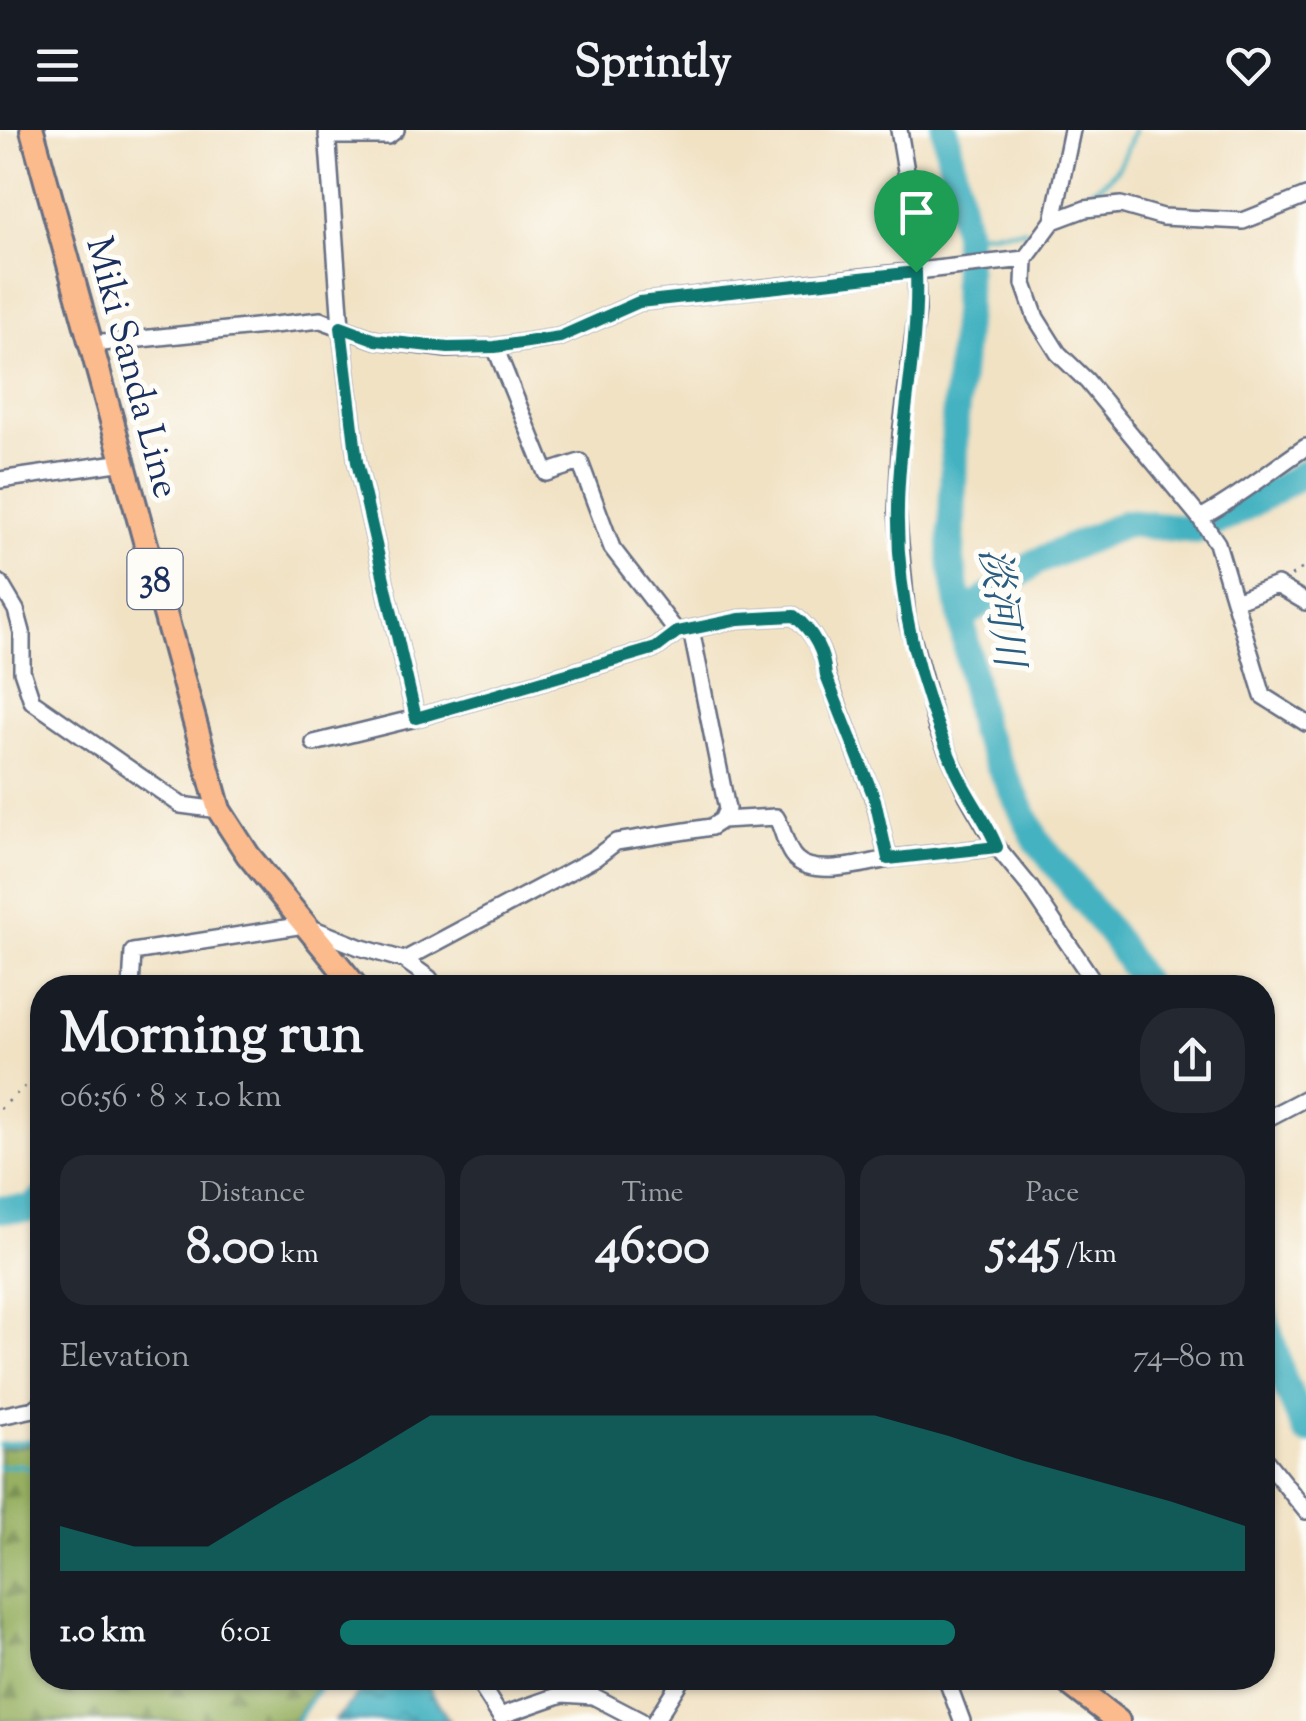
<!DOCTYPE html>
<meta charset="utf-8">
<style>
body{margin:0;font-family:"Sorts Mill Goudy","Noto Serif JP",serif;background:#242831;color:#f1f3f6;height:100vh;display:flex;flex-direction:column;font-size:38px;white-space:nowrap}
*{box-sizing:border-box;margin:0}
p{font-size:32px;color:#9ea1a6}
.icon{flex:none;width:55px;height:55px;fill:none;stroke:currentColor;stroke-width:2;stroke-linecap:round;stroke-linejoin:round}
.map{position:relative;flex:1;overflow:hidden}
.sheet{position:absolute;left:30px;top:845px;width:1245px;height:715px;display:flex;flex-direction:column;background:#171b24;border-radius:40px;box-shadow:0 2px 8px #0004}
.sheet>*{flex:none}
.pin{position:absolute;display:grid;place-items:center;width:85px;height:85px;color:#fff;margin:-102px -42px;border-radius:50% 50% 50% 0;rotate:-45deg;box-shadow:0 0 10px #0007}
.pin .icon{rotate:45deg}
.round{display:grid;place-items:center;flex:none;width:105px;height:105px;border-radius:40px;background:#242831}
.overview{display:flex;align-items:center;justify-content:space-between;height:170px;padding:0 30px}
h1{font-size:55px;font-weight:700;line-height:75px}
.stats{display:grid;grid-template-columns:repeat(3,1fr);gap:15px;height:170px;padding:10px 30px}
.stats div{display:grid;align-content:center;border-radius:25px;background:#242831;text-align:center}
.stats b{font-size:50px;font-weight:700}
.stats small{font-size:28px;font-weight:400}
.stats p{font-size:28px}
.chart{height:280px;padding:20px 30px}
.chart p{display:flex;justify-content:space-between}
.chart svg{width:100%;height:180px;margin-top:10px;fill:#0f766e;opacity:.7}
ul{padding:0 30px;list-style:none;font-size:32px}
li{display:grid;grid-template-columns:160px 120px 1fr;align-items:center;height:75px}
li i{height:25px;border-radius:12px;background:#0f766e}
header{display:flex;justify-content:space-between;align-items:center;height:130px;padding:0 30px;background:#171b24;font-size:45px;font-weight:700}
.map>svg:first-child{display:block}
.forest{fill:url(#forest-firs);stroke:#597060;stroke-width:2.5}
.water{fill:url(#water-ripples);stroke:#307090;stroke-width:2.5}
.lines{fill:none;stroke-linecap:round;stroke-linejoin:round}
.stream{stroke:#44b2c1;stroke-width:5}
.river{stroke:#44b2c1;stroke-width:28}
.minor-casing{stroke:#666e82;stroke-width:20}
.primary-casing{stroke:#666e82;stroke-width:28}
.path{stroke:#666e82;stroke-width:2.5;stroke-dasharray:2.5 8;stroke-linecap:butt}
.minor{stroke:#fff;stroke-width:15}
.primary{stroke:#fbbb8d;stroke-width:22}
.route-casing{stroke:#fff;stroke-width:20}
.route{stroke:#0f766e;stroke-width:12}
.labels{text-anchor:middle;stroke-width:10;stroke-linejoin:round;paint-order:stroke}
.shield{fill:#fdfcf7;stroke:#5f6c8c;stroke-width:2.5}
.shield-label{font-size:35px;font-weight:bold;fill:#1b2f5e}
.street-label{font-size:38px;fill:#1b2f5e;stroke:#fdfcf7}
.water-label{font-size:40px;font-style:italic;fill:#295d81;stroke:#fdfcf7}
</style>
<header><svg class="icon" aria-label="menu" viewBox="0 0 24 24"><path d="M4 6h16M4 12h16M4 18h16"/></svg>Sprintly<svg class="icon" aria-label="heart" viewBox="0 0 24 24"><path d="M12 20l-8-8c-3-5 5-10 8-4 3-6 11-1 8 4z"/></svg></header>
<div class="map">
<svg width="1306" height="1591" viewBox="0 0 1306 1591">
<defs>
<pattern id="forest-firs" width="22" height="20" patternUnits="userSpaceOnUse" patternTransform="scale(2.5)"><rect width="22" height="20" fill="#97b062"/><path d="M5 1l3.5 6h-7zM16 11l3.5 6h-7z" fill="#7a9054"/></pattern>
<pattern id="water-ripples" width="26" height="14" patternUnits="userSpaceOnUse" patternTransform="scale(2.5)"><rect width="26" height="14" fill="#44b2c1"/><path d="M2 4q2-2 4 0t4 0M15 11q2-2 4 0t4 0" fill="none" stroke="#3891a0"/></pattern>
</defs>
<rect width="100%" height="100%" fill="#fdfcf7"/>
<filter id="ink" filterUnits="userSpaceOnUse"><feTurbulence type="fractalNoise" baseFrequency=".01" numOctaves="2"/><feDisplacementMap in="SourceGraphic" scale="20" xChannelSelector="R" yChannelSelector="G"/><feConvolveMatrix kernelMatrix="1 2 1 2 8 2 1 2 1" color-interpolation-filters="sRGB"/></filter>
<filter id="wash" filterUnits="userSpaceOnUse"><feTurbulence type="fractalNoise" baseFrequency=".0048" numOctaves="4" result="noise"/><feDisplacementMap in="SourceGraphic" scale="40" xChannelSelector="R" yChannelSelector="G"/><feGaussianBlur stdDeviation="2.25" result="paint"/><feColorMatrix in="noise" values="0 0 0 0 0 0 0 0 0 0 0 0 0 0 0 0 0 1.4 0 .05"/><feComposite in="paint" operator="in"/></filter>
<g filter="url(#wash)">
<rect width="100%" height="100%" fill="#f1e2c4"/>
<path class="forest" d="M 42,1313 L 42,1548 L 323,1548 L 293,1591 L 0,1591 L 0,1319 Z"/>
<path class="water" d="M 372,1548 L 423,1548 L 449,1591 L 335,1591 Z"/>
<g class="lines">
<path class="stream" d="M 1074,69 C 1115,50 1119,41 1134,0
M 966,104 L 1025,100
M 0,1315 L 42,1309
M 0,1337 L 22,1335 L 42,1345
M 296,1591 L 326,1548"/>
<path class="river" d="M 945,0 L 966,104 L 965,182 L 955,289 L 951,430 L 981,598 L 1036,709 L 1114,808 L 1146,858
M 961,488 L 1034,433 L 1126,393 L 1196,400 L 1230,386 L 1306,342
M 0,1079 L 29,1079 L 42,1070
M 1262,1179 L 1283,1249 L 1306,1301"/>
</g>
</g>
<g filter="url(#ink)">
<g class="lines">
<g class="minor-casing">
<path id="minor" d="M 327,0 L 341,197 L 357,332 L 416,588
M 899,0 L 915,94 L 917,181 L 901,304 L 897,381 L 907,489 L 937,598 L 967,665 L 997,717 L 1030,757 L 1098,858
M 327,6 L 388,6 L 396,0
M 1053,91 L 1085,79 L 1121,75 L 1163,87 L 1243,91 L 1306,66
M 1025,129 L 1024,154 L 1036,188 L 1058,223 L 1087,251 L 1200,388 L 1217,413 L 1263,566 L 1306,593
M 93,214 L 321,190 L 376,210 L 447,219 L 495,217 L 560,207 L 639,172 L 1025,129 L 1053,91 L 1072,0
M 0,350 L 124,332
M 1200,388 C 1240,367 1269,341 1306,317
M 0,453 L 16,480 L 22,502 L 22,541 L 32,571 L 181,675 L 219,680
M 1235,471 L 1277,455 L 1306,472
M 691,499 L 739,489 L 794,486 C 814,502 824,521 827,547 L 875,671 L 888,729
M 314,613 L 416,588 L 656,518 L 677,502
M 722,690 L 776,687 C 784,699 785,719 796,729 C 816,749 871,731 895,728 C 929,724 963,721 997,717
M 404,830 L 595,728 L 616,712 L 711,697 L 722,690 L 727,679 L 691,499 L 677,502 L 612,418 L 580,332 L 546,343 L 495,217
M 131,858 L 133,822 L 304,795 L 359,817 L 404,830 L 429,848 L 436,858
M 1262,991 L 1306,968
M 0,1286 L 34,1279 L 42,1273
M 1262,1326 L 1306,1381
M 476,1548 L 500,1586 L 563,1564 L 593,1566 L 641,1591
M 946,1548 L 962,1591
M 655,1591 L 682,1548"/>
</g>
<g class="primary-casing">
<path id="primary" d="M 32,0 L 219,680 L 248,725 L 357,858
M 1062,1548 L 1118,1591"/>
</g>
<path class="path" d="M 1291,446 L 1306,436
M 0,979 L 42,941"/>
<use href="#minor" class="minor"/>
<use href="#primary" class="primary"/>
</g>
</g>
<g class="lines" filter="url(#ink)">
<g class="route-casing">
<path id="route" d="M 916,142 C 919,221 899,298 898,377 C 896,469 920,561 957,643 C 969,669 987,691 997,717 L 888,729 L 875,670 L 826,546 C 824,521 814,502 794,486 L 739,489 L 677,502 L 656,518 L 416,588 L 357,332 L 341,197 L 376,210 L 448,218 L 495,217 L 560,207 L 639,172 Z"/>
</g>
<use href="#route" class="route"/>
</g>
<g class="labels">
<rect class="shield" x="127.5" y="419" width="55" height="60" rx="8"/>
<g class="shield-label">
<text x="155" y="461">38</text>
</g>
<g class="street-label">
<text transform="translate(134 237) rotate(75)" y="13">Miki Sanda Line</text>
</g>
<g class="water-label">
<text transform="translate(1003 477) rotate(82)" y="14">淡河川</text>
</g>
</g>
</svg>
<div class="pin" style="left:916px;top:142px;background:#1e9e55"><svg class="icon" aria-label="arrive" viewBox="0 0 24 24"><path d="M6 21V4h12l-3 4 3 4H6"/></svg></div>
<section class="sheet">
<div class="overview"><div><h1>Morning run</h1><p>06:56 · 8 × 1.0 km</p></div><a class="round"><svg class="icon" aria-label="share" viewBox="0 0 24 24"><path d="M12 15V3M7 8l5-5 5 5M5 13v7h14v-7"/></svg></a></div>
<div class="stats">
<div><p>Distance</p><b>8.00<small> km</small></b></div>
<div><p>Time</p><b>46:00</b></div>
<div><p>Pace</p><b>5:45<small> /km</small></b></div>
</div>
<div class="chart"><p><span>Elevation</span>74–80 m</p>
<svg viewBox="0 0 160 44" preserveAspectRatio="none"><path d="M0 44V33L10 38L20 38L30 27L40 17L50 6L60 6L70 6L80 6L90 6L100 6L110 6L120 11L130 17L140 22L150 27L160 33V44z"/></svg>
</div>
<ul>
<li><b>1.0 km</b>6:01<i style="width:68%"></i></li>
</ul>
</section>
</div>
